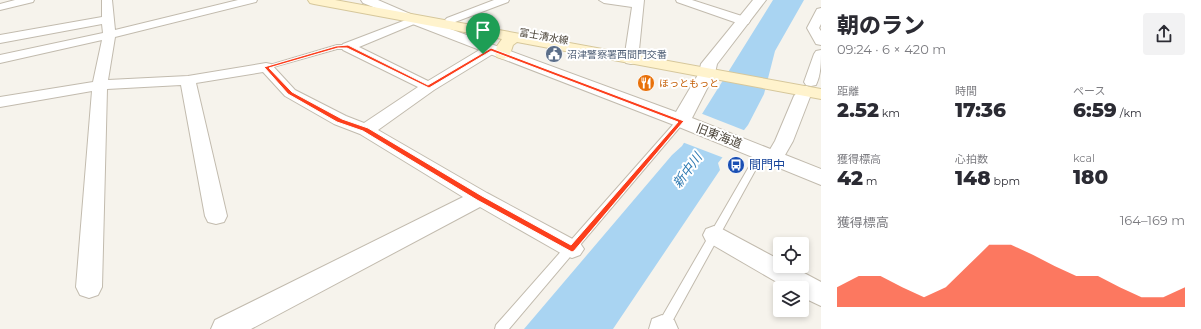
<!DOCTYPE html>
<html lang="ja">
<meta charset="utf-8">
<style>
body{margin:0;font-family:Montserrat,"Noto Sans JP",sans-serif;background:#f2f2f3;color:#2b2b33;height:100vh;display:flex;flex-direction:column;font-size:15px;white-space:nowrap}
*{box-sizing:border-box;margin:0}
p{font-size:13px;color:#7c7c81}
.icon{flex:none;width:22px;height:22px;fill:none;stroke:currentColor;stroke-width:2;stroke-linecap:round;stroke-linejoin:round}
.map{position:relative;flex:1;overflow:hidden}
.sheet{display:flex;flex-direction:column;background:#fff;width:380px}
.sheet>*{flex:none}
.controls{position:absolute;left:773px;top:237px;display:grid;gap:8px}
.controls a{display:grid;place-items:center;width:36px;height:36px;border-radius:4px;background:#fff;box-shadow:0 2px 6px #0003;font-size:20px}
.pin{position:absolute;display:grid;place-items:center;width:34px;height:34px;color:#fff;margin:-41px -17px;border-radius:50% 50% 50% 0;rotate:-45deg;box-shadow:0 0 4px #0007}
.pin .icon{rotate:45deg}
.round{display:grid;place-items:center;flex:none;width:42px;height:42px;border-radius:4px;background:#f2f2f3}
.head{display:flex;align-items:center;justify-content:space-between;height:68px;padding:0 16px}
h1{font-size:22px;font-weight:800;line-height:30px}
.metrics{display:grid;grid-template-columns:repeat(3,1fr);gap:6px;height:68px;padding:4px 16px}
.metrics div{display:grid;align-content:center}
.metrics b{font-size:20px;font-weight:800}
.metrics small{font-size:11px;font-weight:400}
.metrics p{font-size:11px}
.chart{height:112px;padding:8px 16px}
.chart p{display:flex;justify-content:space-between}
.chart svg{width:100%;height:72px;margin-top:4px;fill:#fc3f1d;opacity:.7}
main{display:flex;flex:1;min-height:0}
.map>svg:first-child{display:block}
.water{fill:#a9d4f2}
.pier{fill:#f6f3ec}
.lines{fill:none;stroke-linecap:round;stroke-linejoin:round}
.service-casing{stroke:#c2bbae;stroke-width:2}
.minor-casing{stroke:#c2bbae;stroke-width:2}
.tertiary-casing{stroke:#c2bbae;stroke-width:2}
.secondary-casing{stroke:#d6c79b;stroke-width:2}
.service{fill:#fff;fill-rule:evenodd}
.minor{fill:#fff;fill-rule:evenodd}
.tertiary{fill:#fff;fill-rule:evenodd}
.secondary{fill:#fff3cd;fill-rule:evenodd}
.route{fill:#fc3f1d;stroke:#fff;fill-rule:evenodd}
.labels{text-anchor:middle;stroke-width:4;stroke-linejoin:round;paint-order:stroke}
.far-street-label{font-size:10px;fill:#4b4439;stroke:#fff}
.far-service-label{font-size:10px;fill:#4e5e75;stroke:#fff;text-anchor:start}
.far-food-label{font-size:10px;fill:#c56008;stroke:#fff;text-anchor:start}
.street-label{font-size:12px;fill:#4b4439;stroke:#fff}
.transit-label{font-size:12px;fill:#164399;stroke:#fff;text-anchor:start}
.water-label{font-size:13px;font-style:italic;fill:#2e7ab2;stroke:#fff}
</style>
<main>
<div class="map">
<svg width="821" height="329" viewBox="0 0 821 329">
<rect width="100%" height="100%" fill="#f6f3ec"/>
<path class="water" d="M 773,0 L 804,0 L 775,51 L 764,94 L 748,125 L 718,163 L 720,170 L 613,329 L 524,329 L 672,155 L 682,146 Z"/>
<path class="pier" d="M 700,113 L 746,131 L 724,158 L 682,142 Z"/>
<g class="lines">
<g class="service-casing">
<path id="service" d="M 337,45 L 348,45 L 351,47 L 348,49 L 337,49 L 266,69 L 263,67 Z
M 678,119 L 684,119 L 685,121 L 509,329 L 495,329 L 496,325 Z
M 774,155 L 778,158 L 777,160 L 756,169 L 668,329 L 655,329 L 750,165 Z"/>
</g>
<g class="minor-casing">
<path id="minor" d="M 15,0 L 34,0 L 33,2 L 0,10 L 0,4 Z
M 102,0 L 112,0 L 115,30 L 238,0 L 257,0 L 256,2 L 115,37 L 108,80 L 188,76 L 266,63 L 271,64 L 295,90 L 346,116 L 364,123 L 418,87 L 343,50 L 341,47 L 343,44 L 411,18 L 419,18 L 421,20 L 419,22 L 359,47 L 428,81 L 486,46 L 496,46 L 498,49 L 496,52 L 434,90 L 378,130 L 487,193 L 580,243 L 584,249 L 580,255 L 572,258 L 564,255 L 480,207 L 251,329 L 211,329 L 215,320 L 463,197 L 360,134 L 334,124 L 285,96 L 263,72 L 196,83 L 227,216 L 224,222 L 216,224 L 208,222 L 205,216 L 181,85 L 107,89 L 102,287 L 98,295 L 89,298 L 80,295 L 76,287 L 92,91 L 0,107 L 0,97 L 93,82 L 102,40 L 0,63 L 0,55 L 103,33 L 102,24 L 0,43 L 0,35 L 102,17 Z
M 494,0 L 509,0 L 508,2 L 455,22 L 447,22 L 445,20 L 447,18 Z
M 599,0 L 644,0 L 638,60 L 636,63 L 631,64 L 626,63 L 624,60 L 632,7 L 604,3 Z
M 676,0 L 692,0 L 748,18 L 750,21 L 748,24 L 740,24 L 677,2 Z
M 821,8 L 821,24 L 819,28 L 821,31 L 821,45 L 816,44 L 807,28 L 817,9 Z
M 821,50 C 821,62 821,75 816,85 L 811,86 L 806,85 L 804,82 L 814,54 L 816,51 Z
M 806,86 L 811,88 L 814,91 L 810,97 L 793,141 L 781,162 L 774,164 L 767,162 L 765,158 L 775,141 L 794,96 L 801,88 Z
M 714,226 L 722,229 L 780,260 L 780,266 L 791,266 L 821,282 L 821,306 L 802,297 L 802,288 L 787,288 L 706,241 L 703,235 L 706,229 Z
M 662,315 L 674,320 L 678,329 L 649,329 L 652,319 Z"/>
</g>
<g class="tertiary-casing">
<path id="tertiary" d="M 361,0 L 378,0 L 415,16 L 676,112 L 699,73 L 701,64 L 753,0 L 766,0 L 717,64 L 715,73 L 692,118 L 821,169 L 821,185 L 674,125 L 410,23 L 409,21 L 363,3 Z"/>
</g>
<g class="secondary-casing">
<path id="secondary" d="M 308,0 L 335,0 L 821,89 L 821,99 L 517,42 L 513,45 L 509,57 L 503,59 L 497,57 L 495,54 L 497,46 L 502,39 L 314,4 L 310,3 Z"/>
</g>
<use href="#service" class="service"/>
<use href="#minor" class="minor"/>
<use href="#tertiary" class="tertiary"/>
<use href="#secondary" class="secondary"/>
</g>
<path class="route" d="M 348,45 L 428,85 L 491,48 L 684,121 L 574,251 L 572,252 L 477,200 L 363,131 L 337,122 L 288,94 L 264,67 L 336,46 ZM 338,48 L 347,48 L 429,88 L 491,51 L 678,122 L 571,245 L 482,196 L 368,128 L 342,119 L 292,92 L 269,68 Z"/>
<defs>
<g id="civic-disc" transform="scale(0.9)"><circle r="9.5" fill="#5c6f8a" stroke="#fff"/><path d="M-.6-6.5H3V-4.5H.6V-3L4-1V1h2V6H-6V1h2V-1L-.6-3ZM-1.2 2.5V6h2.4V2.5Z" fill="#fff"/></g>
<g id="restaurant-disc" transform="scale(0.9)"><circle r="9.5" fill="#e8710a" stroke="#fff"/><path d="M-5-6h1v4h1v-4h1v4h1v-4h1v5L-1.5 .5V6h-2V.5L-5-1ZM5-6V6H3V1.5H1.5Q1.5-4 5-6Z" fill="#fff"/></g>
<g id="bus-disc" transform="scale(0.9)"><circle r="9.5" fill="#1a4fb4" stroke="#fff"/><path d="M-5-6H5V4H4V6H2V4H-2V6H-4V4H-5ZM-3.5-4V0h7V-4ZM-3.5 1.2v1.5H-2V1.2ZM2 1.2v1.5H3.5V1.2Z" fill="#fff"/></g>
</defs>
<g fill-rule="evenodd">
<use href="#civic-disc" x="554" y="54"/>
<use href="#restaurant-disc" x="646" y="83"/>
<use href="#bus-disc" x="736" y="165"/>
</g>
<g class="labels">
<g class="far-street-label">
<text transform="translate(544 36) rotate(10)" y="4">富士清水線</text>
</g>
<g class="far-service-label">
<text x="567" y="58">沼津警察署西間門交番</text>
</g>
<g class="far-food-label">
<text x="659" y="87">ほっともっと</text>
</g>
<g class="street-label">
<text transform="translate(719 136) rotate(21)" y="4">旧東海道</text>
</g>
<g class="transit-label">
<text x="749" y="169">間門中</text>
</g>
<g class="water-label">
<text transform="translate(687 170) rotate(-54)" y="5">新中川</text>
</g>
</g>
</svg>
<div class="controls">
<a><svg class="icon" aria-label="locate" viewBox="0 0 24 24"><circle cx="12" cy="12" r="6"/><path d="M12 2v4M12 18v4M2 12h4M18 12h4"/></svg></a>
<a><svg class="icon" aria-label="layers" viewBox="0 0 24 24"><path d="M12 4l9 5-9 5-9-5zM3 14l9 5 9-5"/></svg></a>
</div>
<div class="pin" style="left:483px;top:54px;background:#1e9e55"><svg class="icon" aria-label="arrive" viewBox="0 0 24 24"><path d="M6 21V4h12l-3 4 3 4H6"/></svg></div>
</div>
<section class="sheet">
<div class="head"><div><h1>朝のラン</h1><p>09:24 · 6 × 420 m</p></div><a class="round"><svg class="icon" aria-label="share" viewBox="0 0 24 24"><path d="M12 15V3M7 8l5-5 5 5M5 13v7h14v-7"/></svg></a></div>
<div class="metrics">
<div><p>距離</p><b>2.52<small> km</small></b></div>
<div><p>時間</p><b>17:36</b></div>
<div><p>ペース</p><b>6:59<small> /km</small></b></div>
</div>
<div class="metrics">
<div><p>獲得標高</p><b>42<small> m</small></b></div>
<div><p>心拍数</p><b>148<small> bpm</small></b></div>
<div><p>kcal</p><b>180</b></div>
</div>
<div class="chart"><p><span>獲得標高</span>164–169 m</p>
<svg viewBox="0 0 160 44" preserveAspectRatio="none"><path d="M0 44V32L10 25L20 25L30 32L40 38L50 32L60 19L70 6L80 6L90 12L100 19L110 25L120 25L130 32L140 38L150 38L160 32V44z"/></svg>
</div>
</section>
</main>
